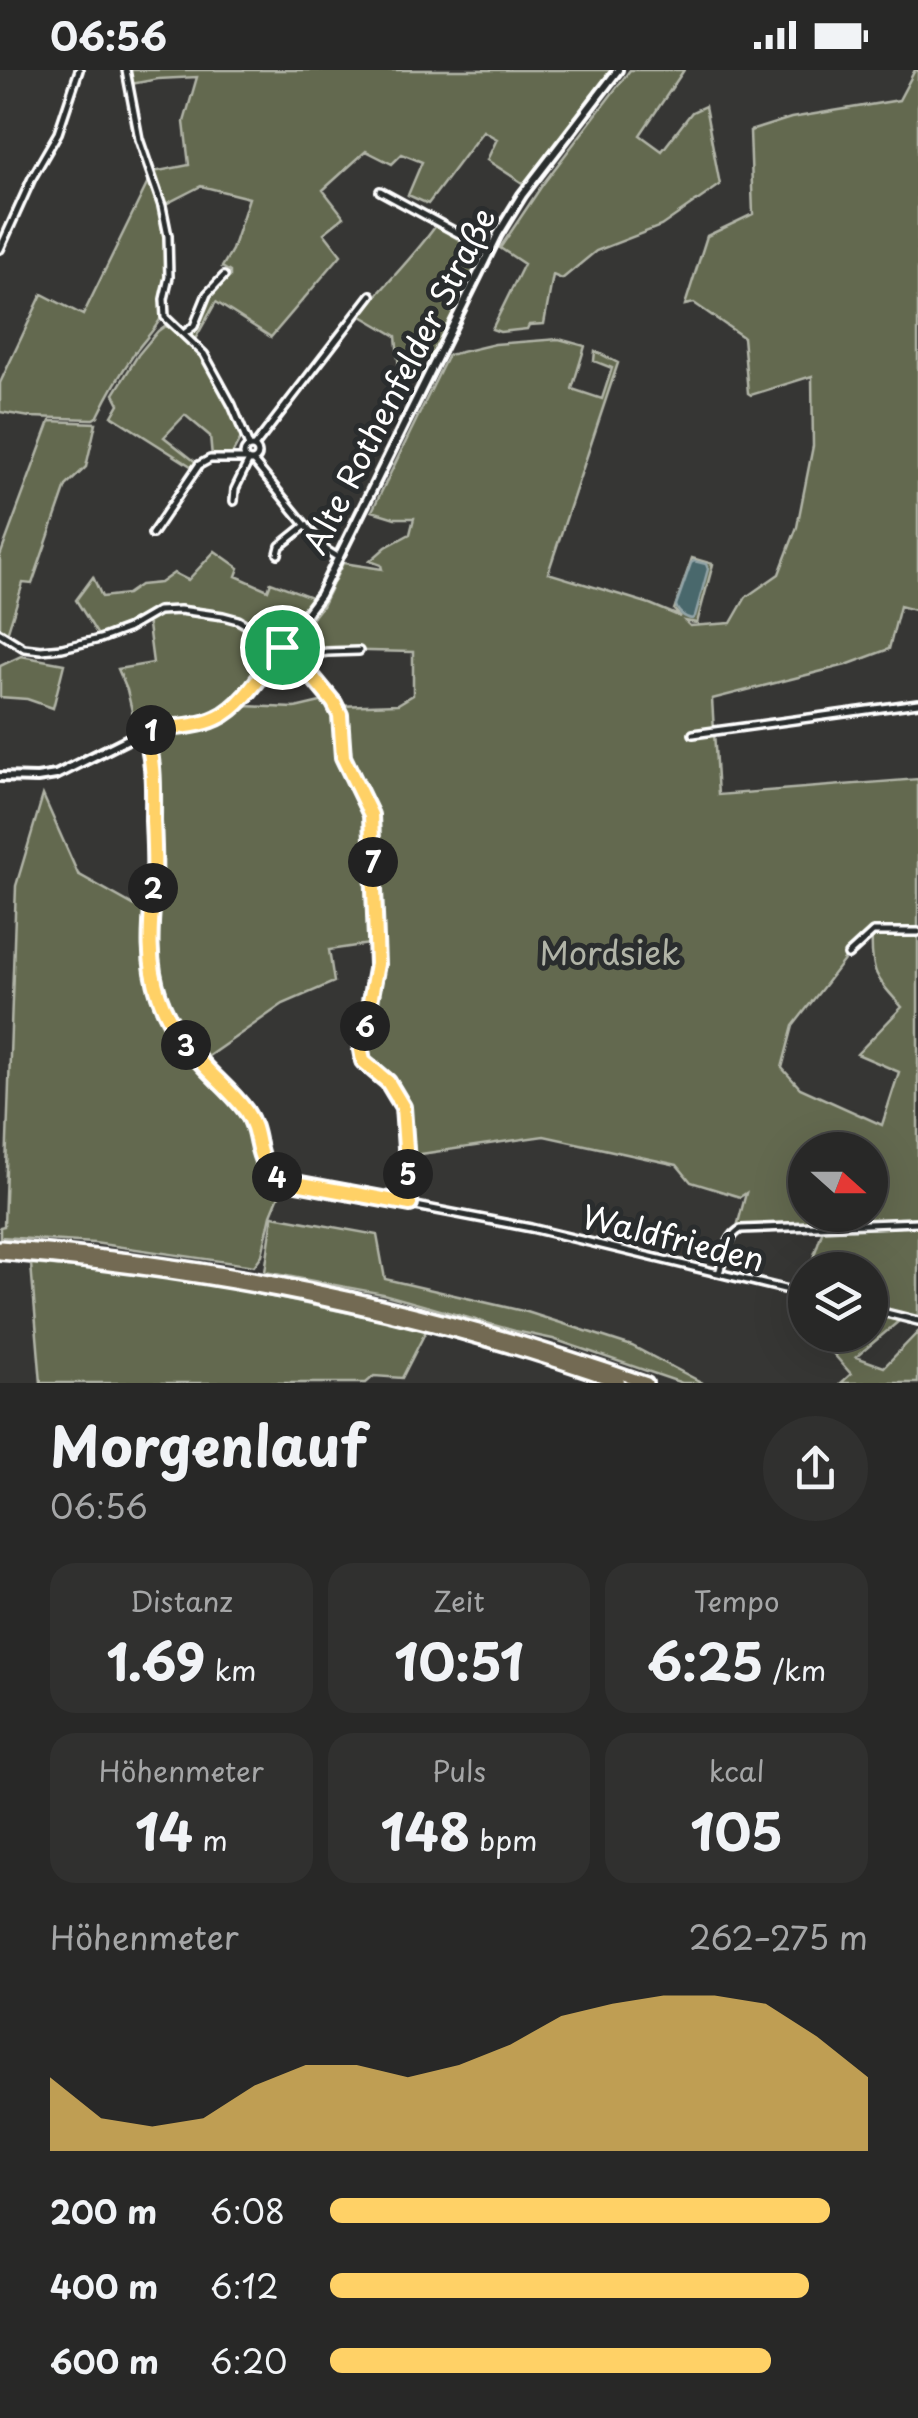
<!DOCTYPE html>
<html lang="de">
<meta charset="utf-8">
<style>
body{margin:0;font-family:"Playpen Sans",sans-serif;background:#30302f;color:#f1f3f6;height:100vh;display:flex;flex-direction:column;font-size:38px;white-space:nowrap}
*{box-sizing:border-box;margin:0}
p{font-size:32px;color:#a5a6a7}
.icon{flex:none;width:55px;height:55px;fill:none;stroke:currentColor;stroke-width:2;stroke-linecap:round;stroke-linejoin:round}
.map{position:relative;height:1313px;overflow:hidden}
.sheet{display:flex;flex-direction:column;background:#282827;flex:1}
.sheet>*{flex:none}
.needle{width:65px;rotate:111deg}
.controls{position:absolute;left:788px;top:1062px;display:grid;gap:20px}
.controls a{display:grid;place-items:center;width:100px;height:100px;border-radius:50%;background:#282827;box-shadow:0 10px 40px #0002,0 0 0 2px #444;font-size:50px}
.pin{position:absolute;display:grid;place-items:center;width:85px;height:85px;color:#fff;margin:-42px;border:5px solid #fff;border-radius:50%;box-shadow:0 2px 10px #0007}
.km{position:absolute;width:50px;height:50px;margin:-25px;border-radius:50%;background:#222;color:#fff;font-size:28px;line-height:50px;text-align:center}
.round{display:grid;place-items:center;flex:none;width:105px;height:105px;border-radius:52px;background:#30302f}
.headline{display:flex;align-items:center;justify-content:space-between;height:170px;padding:0 50px}
h1{font-size:55px;font-weight:700;line-height:75px}
.figures{display:grid;grid-template-columns:repeat(3,1fr);gap:15px;height:170px;padding:10px 50px}
.figures div{display:grid;align-content:center;border-radius:25px;background:#30302f;text-align:center}
.figures b{font-size:50px;font-weight:700}
.figures small{font-size:28px;font-weight:400}
.figures p{font-size:28px}
.chart{height:280px;padding:20px 50px}
.chart p{display:flex;justify-content:space-between}
.chart svg{width:100%;height:180px;margin-top:10px;fill:#ffd166;opacity:.7}
ul{padding:0 50px;list-style:none;font-size:32px}
li{display:grid;grid-template-columns:160px 120px 1fr;align-items:center;height:75px}
li i{height:25px;border-radius:12px;background:#ffd166}
.status{display:flex;justify-content:space-between;align-items:center;height:70px;padding:0 50px;background:#282827;direction:ltr}
.status svg{height:28px;fill:currentColor}
.map>svg:first-child{display:block}
.green{fill:#63694f;stroke:#b1b4a7;stroke-width:2.5;fill-rule:evenodd}
.water{fill:#4a676c;stroke:#92a4a7;stroke-width:2.5}
.lines{fill:none;stroke-linecap:round;stroke-linejoin:round}
.street-casing{stroke:#fff;stroke-width:12}
.secondary-casing{stroke:#fff;stroke-width:14}
.highway-casing{stroke:#fff;stroke-width:16}
.street{stroke:#2a2d2e;stroke-width:5}
.secondary{stroke:#2a2d2e;stroke-width:6}
.highway{stroke:#736b52;stroke-width:9}
.route-casing{stroke:#fff;stroke-width:20}
.route{stroke:#ffd166;stroke-width:12}
.labels{text-anchor:middle;stroke-width:10;stroke-linejoin:round;paint-order:stroke}
.street-label{font-size:32px;fill:#fff;stroke:#2a2d2e}
.park-label{font-size:32px;fill:#b1b4a7;stroke:#2a2d2e}
</style>
<div class="status"><b>06:56</b><svg viewBox="0 0 49 12"><path d="M0 12V9h3v3zM5 12V6h3v6zM10 12V3h3v9zM15 12V0h3v12zM26 1h20v11H26zM47 4h2v5h-2z"/></svg></div>
<div class="map">
<svg width="918" height="1313" viewBox="0 0 918 1313">
<rect width="100%" height="100%" fill="#363634"/>
<filter id="ink" filterUnits="userSpaceOnUse"><feTurbulence type="fractalNoise" baseFrequency=".01" numOctaves="2"/><feDisplacementMap in="SourceGraphic" scale="20" xChannelSelector="R" yChannelSelector="G"/><feConvolveMatrix kernelMatrix="1 2 1 2 8 2 1 2 1" color-interpolation-filters="sRGB"/></filter>
<g filter="url(#ink)">
<path class="green" d="M 128,0 L 611,0 L 524,114 L 487,90 L 497,69 L 483,61 L 428,134 L 408,125 L 422,92 L 402,84 L 392,94 L 366,81 L 323,120 L 344,147 L 324,163 L 341,185 L 271,267 L 216,232 L 194,271 L 190,266 L 198,255 L 211,224 L 230,207 L 230,202 L 222,197 L 232,180 L 249,128 L 201,116 L 162,136 C 168,168 176,216 162,246 C 155,260 143,271 134,284 C 120,304 108,325 98,346 L 93,349 L 30,347 L 0,342 L 0,313 L 42,224 L 83,245 L 153,102 L 189,95 L 184,52 L 197,7 L 158,9 L 131,14 Z
M 630,0 L 684,0 L 640,65 L 662,81 L 692,42 L 705,36 L 720,115 L 661,156 L 596,181 L 562,209 L 553,205 L 544,254 L 529,255 L 527,259 L 500,262 L 492,259 L 524,194 L 500,178 L 543,114 Z
M 915,0 L 918,0 L 918,541 L 900,536 L 889,579 L 846,595 L 712,629 L 718,725 L 918,709 L 918,1149 L 737,1157 L 746,1123 L 740,1127 L 691,1112 L 677,1095 L 544,1066 L 407,1086 C 405,1066 408,1039 395,1023 C 384,1007 364,1000 361,980 L 377,894 L 376,873 L 329,880 L 334,912 L 283,934 L 200,992 L 249,1045 L 266,1098 L 285,1111 L 271,1145 L 262,1185 L 254,1196 L 94,1173 L 0,1167 L 0,1157 L 4,1156 L 16,816 L 43,725 L 78,804 L 149,844 L 147,886 L 151,907 L 165,949 L 173,964 L 194,986 L 169,942 L 153,889 L 157,794 L 154,700 L 151,666 L 220,655 L 245,636 L 295,638 L 329,630 L 337,643 L 340,642 L 338,636 L 398,634 L 413,625 L 413,582 L 324,580 L 296,584 L 290,577 L 322,536 L 343,493 L 382,499 L 381,495 L 370,491 L 386,477 L 410,464 L 414,448 L 395,448 L 372,441 L 448,285 L 495,274 L 559,269 L 585,276 L 572,319 L 602,329 L 612,298 L 594,291 L 595,281 L 618,293 L 548,503 L 650,534 L 681,547 L 674,540 L 692,488 L 713,494 L 697,553 L 685,551 L 690,556 L 731,553 L 746,527 L 779,504 L 797,457 L 813,376 L 812,306 L 751,325 L 748,323 L 743,267 L 694,233 L 685,235 L 707,166 L 753,144 L 750,61 L 791,48 L 899,30 ZM 872,863 C 870,903 877,909 902,937 L 857,984 L 899,1002 L 882,1055 L 800,1018 L 782,998 L 793,956 L 848,885 ZM 805,1080 L 870,1080 L 870,1145 L 805,1145 Z
M 437,154 L 481,179 L 483,185 L 433,286 L 399,300 L 396,266 L 360,245 C 385,214 414,187 437,154 Z
M 165,256 C 204,269 228,331 242,366 L 231,386 L 212,387 L 210,366 L 185,345 L 164,367 L 197,393 L 194,398 L 112,346 L 119,334 L 114,324 L 138,285 L 158,261 Z
M 50,351 L 96,353 L 86,397 L 66,416 L 32,514 L 23,513 L 7,564 L 0,560 L 0,486 Z
M 215,481 L 239,498 L 236,506 L 268,520 L 271,512 L 314,528 L 284,568 L 277,570 C 243,548 236,541 194,541 L 238,550 L 276,579 L 239,626 L 227,637 L 210,646 L 136,658 L 127,620 L 118,599 L 153,593 L 148,555 L 141,551 L 99,567 L 76,530 L 93,507 L 102,527 L 127,524 L 140,515 L 160,513 L 174,503 L 188,510 Z
M 21,586 L 64,594 L 53,638 L 27,629 L 0,627 L 0,596 Z
M 273,1146 L 377,1165 L 385,1209 L 527,1242 L 632,1276 L 703,1313 L 682,1313 L 553,1269 L 515,1261 L 383,1224 L 265,1202 Z
M 918,1155 L 918,1247 L 870,1236 L 870,1200 L 809,1200 L 823,1159 Z
M 31,1194 L 171,1206 L 427,1259 L 402,1308 L 374,1306 L 366,1313 L 41,1313 Z
M 870,1243 L 899,1251 L 856,1287 L 884,1297 L 918,1262 L 918,1313 L 841,1313 L 851,1304 L 831,1281 L 845,1265 L 870,1265 Z"/>
<path class="water" d="M 694,491 L 706,494 L 708,499 L 695,546 L 692,549 C 685,548 677,542 676,535 L 691,493 Z"/>
<g class="lines">
<g class="street-casing">
<path id="street" d="M 126,0 L 139,69 L 162,136 L 168,166 L 169,207 L 164,229 L 165,247 L 204,284 L 232,335 L 249,376
M 380,121 L 489,180
M 0,179 L 32,108 L 58,63 L 79,0
M 184,264 L 194,256 L 207,224 L 224,206
M 254,377 L 371,225
M244 384a7 7 0 1 1 14 0a7 7 0 1 1-14 0Z
M 253,391 L 326,480 L 339,488
M 234,431 L 235,419 L 248,392
M 152,464 L 199,395 L 210,389 L 245,389
M 278,484 L 280,476 L 306,455
M 0,563 L 24,578 L 41,580 L 62,578 L 100,569 L 127,559 L 158,541 L 180,540 L 223,546 L 238,550 L 286,578 L 295,587 L 334,633 L 339,645 L 343,687 L 371,745 L 377,894 L 361,980 L 363,991 L 388,1013 L 403,1037 L 410,1134
M 295,587 L 327,582 L 359,581
M 144,661 C 155,690 153,721 153,751 C 154,772 155,792 154,813 C 151,851 146,889 159,926 C 168,952 185,977 204,996 C 218,1011 234,1024 246,1041 C 265,1069 250,1094 285,1111 L 531,1158 L 805,1224
M 693,664 L 918,633
M 848,885 L 873,862 L 918,862
M 719,1203 C 724,1189 726,1166 741,1159 L 918,1152
M 870,1239 L 918,1251"/>
</g>
<g class="secondary-casing">
<path id="secondary" d="M 0,707 L 37,708 L 56,705 L 144,661 L 208,651 L 217,648 L 237,635 L 320,525 L 498,164 L 522,125 L 618,0"/>
</g>
<g class="highway-casing">
<path id="highway" d="M 0,1176 C 222,1192 437,1239 647,1313
M 0,1184 C 212,1201 419,1242 620,1313"/>
</g>
<use href="#street" class="street"/>
<use href="#secondary" class="secondary"/>
<use href="#highway" class="highway"/>
</g>
</g>
<g class="lines" filter="url(#ink)">
<g class="route-casing">
<path id="route" d="M 282,577 L 296,587 L 334,633 L 340,645 L 343,687 L 371,745 L 377,894 L 361,980 L 363,991 L 388,1012 L 403,1037 L 410,1134 L 285,1111 C 249,1093 265,1069 246,1041 C 234,1024 218,1011 204,996 C 185,976 168,952 159,926 C 146,889 151,851 154,812 C 155,792 154,772 153,751 C 153,721 155,690 144,660 C 167,657 196,658 217,648 C 243,637 265,599 282,577 Z"/>
</g>
<use href="#route" class="route"/>
</g>
<g class="labels">
<g class="street-label">
<text transform="translate(400 311) rotate(-63)" y="11">Alte Rothenfelder Straße</text>
<text transform="translate(673 1169) rotate(14)" y="11">Waldfrieden</text>
</g>
<g class="park-label">
<text x="610" y="895">Mordsiek</text>
</g>
</g>
</svg>
<div class="controls">
<a><svg class="needle" viewBox="-14 -14 28 28"><path d="M0-13l5 13h-10z" fill="#e53935"/><path d="M0 13l5-13h-10z" fill="#a5a6a7"/></svg></a>
<a><svg class="icon" aria-label="layers" viewBox="0 0 24 24"><path d="M12 4l9 5-9 5-9-5zM3 14l9 5 9-5"/></svg></a>
</div>
<div class="pin" style="left:282px;top:577px;background:#1e9e55"><svg class="icon" aria-label="arrive" viewBox="0 0 24 24"><path d="M6 21V4h12l-3 4 3 4H6"/></svg></div>
<b class="km" style="left:151px;top:660px">1</b>
<b class="km" style="left:153px;top:818px">2</b>
<b class="km" style="left:186px;top:975px">3</b>
<b class="km" style="left:277px;top:1107px">4</b>
<b class="km" style="left:408px;top:1104px">5</b>
<b class="km" style="left:365px;top:956px">6</b>
<b class="km" style="left:373px;top:792px">7</b>
</div>
<section class="sheet">
<div class="headline"><div><h1>Morgenlauf</h1><p>06:56</p></div><a class="round"><svg class="icon" aria-label="share" viewBox="0 0 24 24"><path d="M12 15V3M7 8l5-5 5 5M5 13v7h14v-7"/></svg></a></div>
<div class="figures">
<div><p>Distanz</p><b>1.69<small> km</small></b></div>
<div><p>Zeit</p><b>10:51</b></div>
<div><p>Tempo</p><b>6:25<small> /km</small></b></div>
</div>
<div class="figures">
<div><p>Höhenmeter</p><b>14<small> m</small></b></div>
<div><p>Puls</p><b>148<small> bpm</small></b></div>
<div><p>kcal</p><b>105</b></div>
</div>
<div class="chart"><p><span>Höhenmeter</span>262–275 m</p>
<svg viewBox="0 0 160 44" preserveAspectRatio="none"><path d="M0 44V26L10 36L20 38L30 36L40 28L50 23L60 23L70 26L80 23L90 18L100 11L110 8L120 6L130 6L140 8L150 16L160 26V44z"/></svg>
</div>
<ul>
<li><b>200 m</b>6:08<i style="width:93%"></i></li>
<li><b>400 m</b>6:12<i style="width:89%"></i></li>
<li><b>600 m</b>6:20<i style="width:82%"></i></li>
</ul>
</section>
